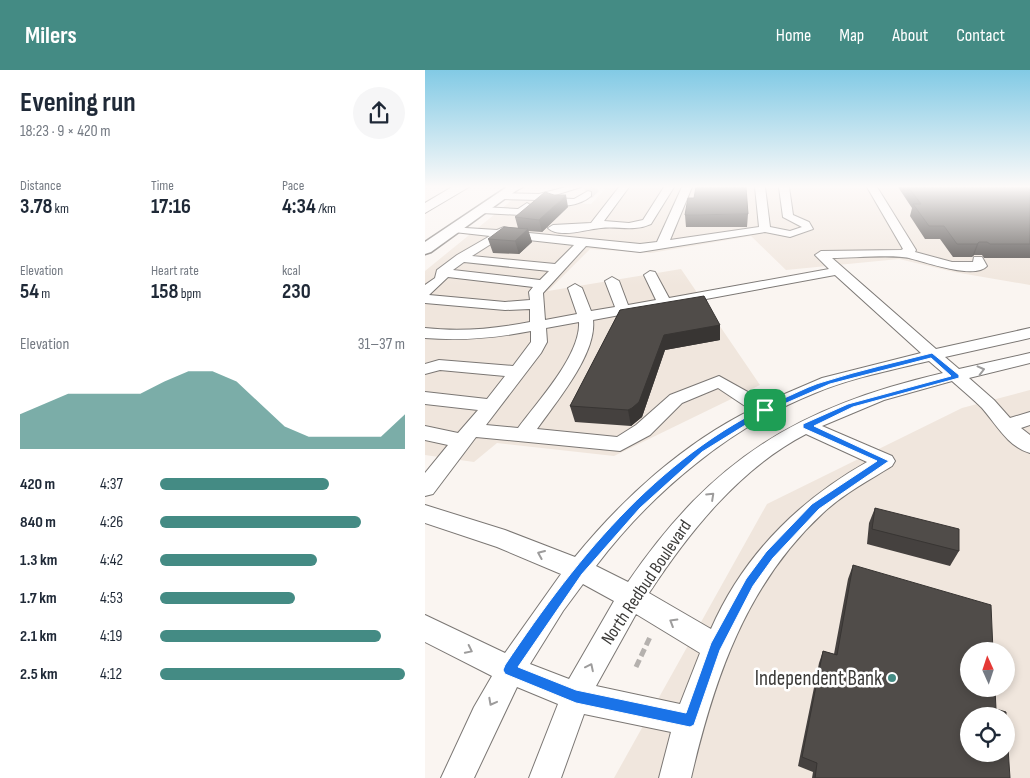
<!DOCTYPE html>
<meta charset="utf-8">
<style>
body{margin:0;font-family:"Sofia Sans Condensed",sans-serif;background:#f6f6f7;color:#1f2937;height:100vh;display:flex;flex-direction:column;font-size:19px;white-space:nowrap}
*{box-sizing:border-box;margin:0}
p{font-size:16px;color:#747a83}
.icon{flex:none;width:28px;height:28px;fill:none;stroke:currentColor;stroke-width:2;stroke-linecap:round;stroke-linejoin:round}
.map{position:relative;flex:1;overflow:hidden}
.side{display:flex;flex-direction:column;background:#fff;width:425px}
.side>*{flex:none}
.needle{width:32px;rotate:357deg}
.tools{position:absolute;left:535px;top:572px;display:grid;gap:10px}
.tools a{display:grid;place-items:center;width:55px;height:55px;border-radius:50%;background:#fff;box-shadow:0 2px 8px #0003;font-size:25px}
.pin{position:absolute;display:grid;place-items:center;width:42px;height:42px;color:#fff;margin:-21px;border-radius:10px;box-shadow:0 2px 8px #0006}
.round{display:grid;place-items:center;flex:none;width:52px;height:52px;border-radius:26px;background:#f6f6f7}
.overview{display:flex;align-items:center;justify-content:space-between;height:85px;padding:0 20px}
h1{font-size:28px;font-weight:700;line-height:38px}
.metrics{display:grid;grid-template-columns:repeat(3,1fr);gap:8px;height:85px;padding:5px 20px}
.metrics div{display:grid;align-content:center}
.metrics b{font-size:21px;font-weight:700}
.metrics small{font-size:14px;font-weight:400}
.metrics p{font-size:14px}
.chart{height:140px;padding:10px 20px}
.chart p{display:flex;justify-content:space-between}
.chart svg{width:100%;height:90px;margin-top:5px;fill:#448b84;opacity:.7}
ul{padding:0 20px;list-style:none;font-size:16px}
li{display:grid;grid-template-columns:80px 60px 1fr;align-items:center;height:38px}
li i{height:12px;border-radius:6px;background:#448b84}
header{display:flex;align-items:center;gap:30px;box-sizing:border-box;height:70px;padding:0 25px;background:#448b84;color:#fff}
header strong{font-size:24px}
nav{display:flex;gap:28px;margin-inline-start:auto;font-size:18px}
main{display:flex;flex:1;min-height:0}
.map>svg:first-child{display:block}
.built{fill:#f0e6dd;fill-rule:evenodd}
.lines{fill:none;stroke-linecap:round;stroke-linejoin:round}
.minor-tunnel{stroke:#d4d0cc;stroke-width:11;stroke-dasharray:11 5;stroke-linecap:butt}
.minor-casing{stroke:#7b7774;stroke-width:2}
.major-casing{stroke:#7b7774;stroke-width:3}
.highway-casing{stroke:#7b7774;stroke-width:2}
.path{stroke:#b5b1ae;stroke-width:5;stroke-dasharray:8 4;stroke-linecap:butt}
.minor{fill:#fff;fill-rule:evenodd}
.major{fill:#fff;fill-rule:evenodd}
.highway{fill:#fff;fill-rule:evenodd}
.wall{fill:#45413f}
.shaded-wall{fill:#383533}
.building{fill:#504c49;stroke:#383533}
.oneway{stroke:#9d9c9c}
.route{fill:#1a73e8;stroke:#fff;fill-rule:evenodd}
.poi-dot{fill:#448b84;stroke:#fff;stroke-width:2}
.labels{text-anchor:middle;stroke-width:5;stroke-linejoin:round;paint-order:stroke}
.street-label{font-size:18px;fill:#3b3a38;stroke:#fff}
.near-poi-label{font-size:21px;fill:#3b3a38;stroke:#fff;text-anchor:end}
</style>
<header>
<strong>Milers</strong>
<nav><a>Home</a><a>Map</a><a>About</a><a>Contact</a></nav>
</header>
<main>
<section class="side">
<div class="overview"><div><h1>Evening run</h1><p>18:23 · 9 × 420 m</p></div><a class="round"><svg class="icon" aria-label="share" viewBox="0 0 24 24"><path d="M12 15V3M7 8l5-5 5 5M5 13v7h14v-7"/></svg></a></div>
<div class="metrics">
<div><p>Distance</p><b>3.78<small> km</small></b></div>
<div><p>Time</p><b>17:16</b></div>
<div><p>Pace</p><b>4:34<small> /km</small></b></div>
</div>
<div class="metrics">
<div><p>Elevation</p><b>54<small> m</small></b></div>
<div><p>Heart rate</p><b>158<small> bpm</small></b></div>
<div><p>kcal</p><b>230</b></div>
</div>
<div class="chart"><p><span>Elevation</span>31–37 m</p>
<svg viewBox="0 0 160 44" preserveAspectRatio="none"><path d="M0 44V27L10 22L20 17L30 17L40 17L50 17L60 11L70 6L80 6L90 11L100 22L110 33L120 38L130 38L140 38L150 38L160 27V44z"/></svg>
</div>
<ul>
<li><b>420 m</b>4:37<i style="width:69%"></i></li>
<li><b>840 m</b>4:26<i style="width:82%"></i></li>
<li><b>1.3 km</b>4:42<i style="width:64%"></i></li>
<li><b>1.7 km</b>4:53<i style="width:55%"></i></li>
<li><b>2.1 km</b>4:19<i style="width:90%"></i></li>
<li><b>2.5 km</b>4:12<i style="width:100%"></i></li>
</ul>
</section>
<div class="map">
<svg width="605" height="708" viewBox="0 0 605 708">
<rect width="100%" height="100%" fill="#faf5f1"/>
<path class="built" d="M 182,117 L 605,117 L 605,215 L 529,202 L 474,189 L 361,200 L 326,166 L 226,183 L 165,179 L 123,221 L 256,199 L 335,315 L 189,386 L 72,373 L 49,392 L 0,385 L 0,201 L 87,130 L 166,134 Z
M 605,320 L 605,708 L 189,708 L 342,434 L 537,338 ZM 544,581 L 581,581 L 581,619 L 544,619 ZM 544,646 L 581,646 L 581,684 L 544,684 Z"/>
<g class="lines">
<path class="minor-tunnel" d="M 163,124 L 170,117"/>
<g class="minor-casing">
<path id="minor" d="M 141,117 L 156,117 L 114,130 L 78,129 L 73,126 L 78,123 L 114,124 Z
M 194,117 L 204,117 L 179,151 L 204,153 L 218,150 L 239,117 L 249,117 L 226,154 C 208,162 194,156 176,158 C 162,159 134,169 123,158 L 128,155 L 166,153 Z
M 257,117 L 267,117 L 245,170 L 334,157 L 330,117 L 340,117 L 345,157 L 365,161 L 377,157 L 358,147 L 354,117 L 364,117 L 368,145 L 384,152 L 388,159 L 365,167 L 340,162 L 215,182 L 161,176 L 118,223 L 120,250 L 152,244 L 143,218 L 150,214 L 157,218 L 166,241 L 190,237 L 180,211 L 187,207 L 194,211 L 203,235 L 231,230 L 219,205 L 225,201 L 230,202 L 244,228 L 404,199 L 390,185 L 396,181 L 476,180 L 478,179 L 442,117 L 452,117 L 491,180 L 490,182 L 527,192 L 548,192 L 549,187 L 557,187 L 562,196 C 550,210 500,192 484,188 C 469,184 425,188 407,188 L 511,279 L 605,258 L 605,268 L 520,287 L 534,299 L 605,283 L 605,293 L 544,308 L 569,330 L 585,348 L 605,342 L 605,355 L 596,358 L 605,365 L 605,383 C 583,377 571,354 557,338 C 548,329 537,320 527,311 L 459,330 L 397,356 L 467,386 L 470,391 L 467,396 C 443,411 418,424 398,443 C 321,514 289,609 266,708 L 234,708 L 246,662 L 159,644 L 136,708 L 104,708 L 133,634 L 92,617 L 49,708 L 16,708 L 49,637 L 67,606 L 0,572 L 0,545 L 80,583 L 136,504 L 72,477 L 0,453 L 0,435 L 80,460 L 150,487 C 197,429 259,373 326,340 L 293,318 L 257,333 L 225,365 L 195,381 L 51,367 L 8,424 L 0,426 L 0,403 L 23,375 L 0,370 L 0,356 L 33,363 L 53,340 L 0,334 L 0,322 L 62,329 L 80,306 L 15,300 L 0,304 L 0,294 L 14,290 L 88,296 L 106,272 L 106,261 C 70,268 36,271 0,268 L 0,258 C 36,262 70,259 105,252 L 105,239 L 80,240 L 0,233 L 0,215 L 10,208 L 12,200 L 32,185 L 65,166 L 29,162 L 24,159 L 25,157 L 72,160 L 79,157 L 83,158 L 84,161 L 215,174 L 232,172 ZM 77,167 L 149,175 L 130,194 L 47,186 ZM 39,192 L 124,201 L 115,210 L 28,200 ZM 410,205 L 496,283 L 397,308 L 341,332 L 294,306 L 245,325 L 211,355 L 192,367 L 112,359 C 131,332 172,284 168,250 ZM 23,207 L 108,217 L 104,222 L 105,230 L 80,232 L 4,225 ZM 154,252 C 156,285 112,332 93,358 L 61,355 L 116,283 L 122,272 L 121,258 ZM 504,291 L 518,303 C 373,337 288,388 203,512 L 171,496 C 226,423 305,357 390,323 C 426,308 466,300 504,291 ZM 381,364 L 442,392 C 373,431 318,486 286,559 L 224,523 C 264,462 315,398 381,364 ZM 158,514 L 189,531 L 144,609 L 105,594 L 138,541 ZM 211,544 L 275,583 L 255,634 L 171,616 Z
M 163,121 L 166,122 L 166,126 C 156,135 133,140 122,131 L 127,128 L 149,129 Z
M 102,133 L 107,136 L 95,145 L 57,143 L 52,140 L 57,137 L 93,139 Z"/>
</g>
<g class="major-casing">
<path id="major" d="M 82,117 L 96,117 L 6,182 L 0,184 L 0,172 Z"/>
</g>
<g class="highway-casing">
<path id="highway" d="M 27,117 L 44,117 L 0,143 L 0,133 Z
M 82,117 L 98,117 L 88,122 L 83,121 Z"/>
</g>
<path class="path" d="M 211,597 L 226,565"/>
<use href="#minor" class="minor"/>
<use href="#major" class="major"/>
<use href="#highway" class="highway"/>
</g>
<path class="wall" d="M 473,117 L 605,117 L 605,188 L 559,188 L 557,185 L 549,185 L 547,187 L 528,187 L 515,169 L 500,169 L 485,146 L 487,138 Z
M 143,137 L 117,162 L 103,161 L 107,172 L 94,184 L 68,183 L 63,169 L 93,158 L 90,147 Z
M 323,144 L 322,157 L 261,157 L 260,145 Z
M 195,240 L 295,255 L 295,270 L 240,280 L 217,347 L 206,356 L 150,352 L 145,336 Z
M 450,438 L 534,481 L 525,496 L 442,474 L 444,453 Z
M 428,495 L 571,639 L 585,708 L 387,708 L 388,702 L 373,696 L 394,593 L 398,581 L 409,584 L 423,509 Z"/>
<path class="shaded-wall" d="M 141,125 L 143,137 L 117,162 L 114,150 Z
M 103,159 L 107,172 L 94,184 L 90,171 Z
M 554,172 L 549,185 L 547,187 L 552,174 Z
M 295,255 L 295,270 L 240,280 L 217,347 L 206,356 L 203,340 L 239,265 Z"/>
<path class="building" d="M 271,117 L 321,117 L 323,144 L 260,145 L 263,128 L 269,128 Z
M 483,117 L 605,117 L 605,174 L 565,174 L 562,172 L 554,172 L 552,174 L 532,174 L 519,156 L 504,156 L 488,134 L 496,134 Z
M 120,122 L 129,125 L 141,125 L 114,150 L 90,147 Z
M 79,157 L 103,159 L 90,171 L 63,169 Z
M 279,226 L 295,255 L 239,265 L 214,332 L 207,338 L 203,340 L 145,336 L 195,240 Z
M 450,438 L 534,459 L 534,481 L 447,459 Z
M 428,495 L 566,535 L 568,581 L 544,581 L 544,619 L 570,619 L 571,639 L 581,642 L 581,646 L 544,646 L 544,684 L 581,684 L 581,647 L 585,708 L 390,708 L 392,693 L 377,687 L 398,581 L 412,585 Z"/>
<defs><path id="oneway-chevron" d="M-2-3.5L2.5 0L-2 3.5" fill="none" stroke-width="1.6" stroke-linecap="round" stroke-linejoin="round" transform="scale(1.25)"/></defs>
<g class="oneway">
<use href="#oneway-chevron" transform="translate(556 300) rotate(-14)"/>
<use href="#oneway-chevron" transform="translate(286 426) rotate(-43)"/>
<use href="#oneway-chevron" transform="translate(116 484) rotate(-157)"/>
<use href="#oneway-chevron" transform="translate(248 552) rotate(-149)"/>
<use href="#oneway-chevron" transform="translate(44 580) rotate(26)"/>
<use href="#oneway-chevron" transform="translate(165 597) rotate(-64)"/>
<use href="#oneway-chevron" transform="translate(67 632) rotate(118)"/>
</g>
<linearGradient id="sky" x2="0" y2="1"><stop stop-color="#82cae5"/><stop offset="0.54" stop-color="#fdfaf9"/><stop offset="1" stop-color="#fdfaf9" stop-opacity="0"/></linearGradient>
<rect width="605" height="216" fill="url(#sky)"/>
<path class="route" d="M 507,283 L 534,305 L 534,308 L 428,337 L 389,356 L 464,391 L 394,439 L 348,488 L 328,516 L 295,580 L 269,655 L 265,657 L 151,633 L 80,604 L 78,600 L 80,595 C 155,483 238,380 366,325 C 377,320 389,314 401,311 C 435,300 472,292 507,283 ZM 506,288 L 526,306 L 423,334 L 378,354 L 378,358 L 452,391 L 387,434 L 341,482 L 321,509 L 286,573 L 261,643 L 151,620 L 93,597 L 157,504 L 215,438 L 277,382 L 343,341 L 405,314 Z"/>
<circle class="poi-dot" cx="467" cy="608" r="5"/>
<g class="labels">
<g class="street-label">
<text transform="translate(221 512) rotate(-56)" y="6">North Redbud Boulevard</text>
</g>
<g class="near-poi-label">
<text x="457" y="615">Independent Bank</text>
</g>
</g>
</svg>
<div class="tools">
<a><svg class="needle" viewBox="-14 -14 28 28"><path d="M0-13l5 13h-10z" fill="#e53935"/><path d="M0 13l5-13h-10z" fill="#747a83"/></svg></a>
<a><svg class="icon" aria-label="locate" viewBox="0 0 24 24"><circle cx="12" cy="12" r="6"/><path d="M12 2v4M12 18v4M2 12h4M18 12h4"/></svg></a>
</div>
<div class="pin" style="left:340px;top:340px;background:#1e9e55"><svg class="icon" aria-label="arrive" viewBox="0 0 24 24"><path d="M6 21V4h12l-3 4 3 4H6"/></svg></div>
</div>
</main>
